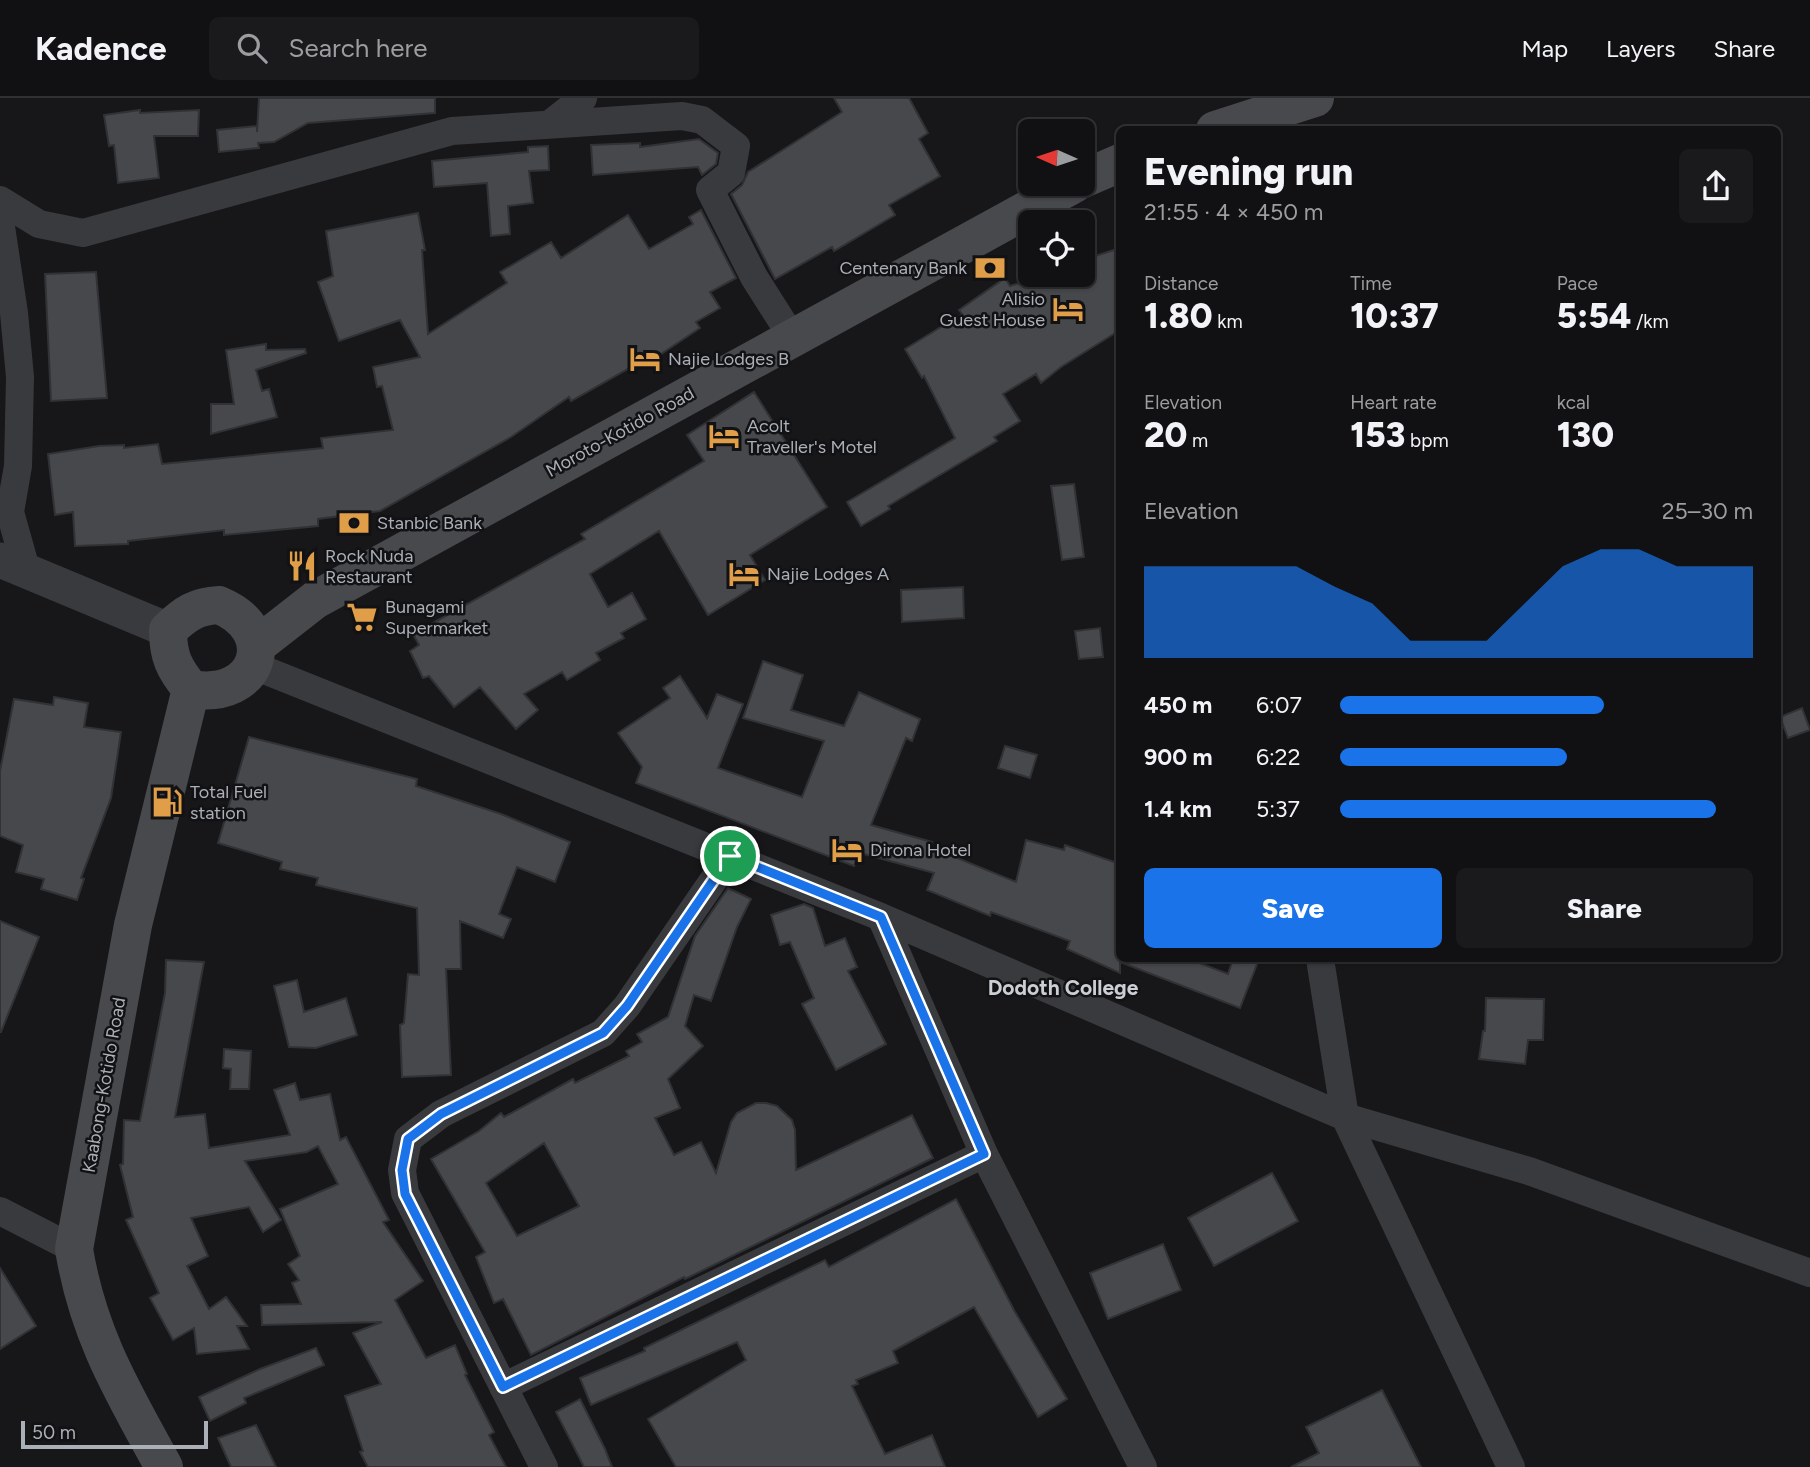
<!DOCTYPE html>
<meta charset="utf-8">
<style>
body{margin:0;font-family:Figtree,sans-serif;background:#1a1a1c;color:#f1f3f6;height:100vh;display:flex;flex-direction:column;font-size:26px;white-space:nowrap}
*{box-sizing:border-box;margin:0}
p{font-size:23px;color:#9c9da0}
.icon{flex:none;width:38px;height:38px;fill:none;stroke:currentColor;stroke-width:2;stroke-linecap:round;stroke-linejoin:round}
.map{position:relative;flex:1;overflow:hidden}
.panel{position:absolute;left:1116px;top:28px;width:665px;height:836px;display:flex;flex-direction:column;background:#111113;border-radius:10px;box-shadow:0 2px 5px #0004,0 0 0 2px #303133}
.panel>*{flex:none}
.needle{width:46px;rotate:273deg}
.fabs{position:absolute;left:1018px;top:21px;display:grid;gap:14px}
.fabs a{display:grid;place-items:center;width:77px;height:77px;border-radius:10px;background:#111113;box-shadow:0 2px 5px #0004,0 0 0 2px #303133;font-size:35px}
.scale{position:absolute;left:21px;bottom:18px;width:187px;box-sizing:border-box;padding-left:7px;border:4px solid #abb0b8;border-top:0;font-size:19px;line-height:24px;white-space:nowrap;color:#abb0b8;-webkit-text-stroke:5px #121214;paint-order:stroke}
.pin{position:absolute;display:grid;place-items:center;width:60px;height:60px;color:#fff;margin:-30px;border:4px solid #fff;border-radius:50%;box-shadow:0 2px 7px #0007}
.round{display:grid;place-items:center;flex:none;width:74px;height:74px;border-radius:10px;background:#1a1a1c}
.summary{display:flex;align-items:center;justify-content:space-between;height:119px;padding:0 28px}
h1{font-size:38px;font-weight:800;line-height:52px}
.stats{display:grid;grid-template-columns:repeat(3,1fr);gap:10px;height:119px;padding:7px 28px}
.stats div{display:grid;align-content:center}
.stats b{font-size:35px;font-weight:800}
.stats small{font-size:19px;font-weight:400}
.stats p{font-size:19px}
.chart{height:196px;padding:14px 28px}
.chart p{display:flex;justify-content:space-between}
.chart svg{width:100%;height:126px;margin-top:7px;fill:#1a73e8;opacity:.7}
.button{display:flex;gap:14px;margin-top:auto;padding:14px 28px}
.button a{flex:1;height:80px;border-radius:10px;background:#1a73e8;color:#fff;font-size:28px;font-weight:800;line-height:80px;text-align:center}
.button a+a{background:#1a1a1c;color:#f1f3f6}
ul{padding:0 28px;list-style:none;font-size:23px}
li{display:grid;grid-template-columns:112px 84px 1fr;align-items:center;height:52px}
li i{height:18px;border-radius:9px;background:#1a73e8}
header{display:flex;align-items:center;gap:42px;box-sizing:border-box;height:98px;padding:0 35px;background:#111113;border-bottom:2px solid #303133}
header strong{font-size:33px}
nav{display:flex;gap:38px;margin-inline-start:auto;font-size:24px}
.search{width:490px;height:63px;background:#1a1a1c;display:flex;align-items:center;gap:18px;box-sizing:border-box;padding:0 24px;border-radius:10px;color:#9c9da0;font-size:26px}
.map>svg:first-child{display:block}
.building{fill:#46484c;stroke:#313235;stroke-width:2;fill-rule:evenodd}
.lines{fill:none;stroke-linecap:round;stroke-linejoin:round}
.minor{stroke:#393a3e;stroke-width:28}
.tertiary{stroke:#393a3e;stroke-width:35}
.secondary{stroke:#47494d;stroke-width:38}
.route-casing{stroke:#fff;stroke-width:14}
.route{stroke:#1a73e8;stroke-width:9}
.labels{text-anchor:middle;stroke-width:5;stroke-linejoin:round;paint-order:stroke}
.poi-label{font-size:18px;fill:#abb0b8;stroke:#121214;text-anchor:start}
.street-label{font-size:18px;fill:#abb0b8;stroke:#121214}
.quarter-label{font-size:21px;font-weight:bold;fill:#cbced4;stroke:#121214}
</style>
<header>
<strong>Kadence</strong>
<div class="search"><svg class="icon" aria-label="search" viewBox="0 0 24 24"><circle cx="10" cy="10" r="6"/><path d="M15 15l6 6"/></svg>Search here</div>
<nav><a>Map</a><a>Layers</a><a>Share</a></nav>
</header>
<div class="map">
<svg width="1810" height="1369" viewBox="0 0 1810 1369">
<rect width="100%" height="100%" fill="#171719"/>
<path class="building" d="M 259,0 L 435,0 L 435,15 L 308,25 L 274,44 L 258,45 L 259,50 L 219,54 L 217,32 L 257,28 L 257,34 Z
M 834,0 L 909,0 L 928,35 L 919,41 L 940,78 L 889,107 L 895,117 L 834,153 L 832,149 L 775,181 L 731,96 L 742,87 L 748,74 L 842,14 Z
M 140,12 L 140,15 L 199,12 L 198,38 L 154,38 L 159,80 L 118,85 L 114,47 L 109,48 L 104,17 Z
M 699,41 L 718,55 L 716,66 L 702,77 L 698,69 L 593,77 L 591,47 L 640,45 L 640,49 Z
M 548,48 L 549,72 L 529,73 L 533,105 L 508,108 L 510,136 L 491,138 L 487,85 L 434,89 L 432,63 L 528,54 L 528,49 Z
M 701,112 L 736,180 L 710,194 L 720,210 L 696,224 L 700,230 L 646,266 L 644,262 L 571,303 L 569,299 L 511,339 L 380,413 L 318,421 L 318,428 L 224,437 L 224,432 L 128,443 L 128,446 L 75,448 L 73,414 L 55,417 L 48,356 L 99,348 L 124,347 L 124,350 L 158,346 L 162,366 L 323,350 L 321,340 L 393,332 L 382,288 L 377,289 L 373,269 L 420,259 L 400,222 L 339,243 L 318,184 L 333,178 L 326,133 L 418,115 L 425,152 L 422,152 L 428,236 L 507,185 L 500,174 L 551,144 L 561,160 L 628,117 L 649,151 L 693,126 L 689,119 Z
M 1120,150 L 1120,232 L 1061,269 L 1041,285 L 1036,276 L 1003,296 L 1020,323 L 994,339 L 997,343 L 888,408 L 890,411 L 861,428 L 847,404 L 955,340 L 924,278 L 922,280 L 905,251 L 962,216 L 959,212 L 1005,180 L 1010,188 L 1045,177 L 1083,177 L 1083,162 Z
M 96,174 L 107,300 L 51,303 L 45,176 Z
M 266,246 L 266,252 L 305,251 L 306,255 L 256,272 L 262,293 L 269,291 L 277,319 L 211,336 L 211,306 L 234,306 L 226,252 Z
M 754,294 L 827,409 L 750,457 L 765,482 L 708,517 L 659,433 L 590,476 L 608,509 L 632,495 L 646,521 L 621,535 L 624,540 L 596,555 L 600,562 L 567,582 L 562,574 L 524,596 L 538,612 L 516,631 L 480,589 L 454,609 L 429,578 L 423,580 L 410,553 L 419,547 L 413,536 L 585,441 L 581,436 L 704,363 L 687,337 Z
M 1074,386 L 1084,459 L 1062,462 L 1051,388 Z
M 963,489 L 964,520 L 902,524 L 901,492 Z
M 1100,530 L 1103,559 L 1079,561 L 1075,533 Z
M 763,563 L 803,577 L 791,612 L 844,628 L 859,594 L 920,621 L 912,643 L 906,640 L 871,727 L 932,744 L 930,749 L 1016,784 L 1026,742 L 1064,752 L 1065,747 L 1120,766 L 1120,861 L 1189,861 L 1228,876 L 1233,861 L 1259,861 L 1240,910 L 1120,864 L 1120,875 L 1067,851 L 1070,843 L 991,814 L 990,818 L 927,792 L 934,775 L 860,755 L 854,768 L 636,685 L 642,669 L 618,635 L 670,600 L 663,590 L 680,578 L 707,620 L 717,596 L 743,606 L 718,670 L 802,699 L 824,643 L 743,620 Z
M 54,599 L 88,605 L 84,629 L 121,634 L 111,700 L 81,780 L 84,781 L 77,802 L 41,791 L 44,781 L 16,774 L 23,747 L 0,738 L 0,673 L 14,601 L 53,607 Z
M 1802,610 L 1810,632 L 1788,640 L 1780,619 Z
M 249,639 L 417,681 L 416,688 L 501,716 L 570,744 L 555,784 L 517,769 L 499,816 L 511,821 L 503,840 L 460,823 L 461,871 L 446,871 L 451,977 L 402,979 L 400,927 L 404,925 L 408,876 L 419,877 L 417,810 L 316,787 L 318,780 L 280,771 L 282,764 L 218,745 Z
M 1005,648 L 1037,657 L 1030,680 L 998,670 Z
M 728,790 L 751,801 L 737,829 L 711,903 L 694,897 L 685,928 L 703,948 L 668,981 L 680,1010 L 655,1020 L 674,1057 L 701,1044 L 716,1075 L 731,1024 L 737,1015 L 756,1005 L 766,1005 L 777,1008 L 792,1022 L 795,1032 L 796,1072 L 912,1017 L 933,1060 L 685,1181 L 684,1179 L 531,1257 L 503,1201 L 494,1205 L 476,1159 L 485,1154 L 431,1061 L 479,1033 L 501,1015 L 504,1019 L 573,981 L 575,985 L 629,958 L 626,953 L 642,944 L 637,936 L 668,919 L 695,838 ZM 544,1045 L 579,1108 L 517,1138 L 486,1085 Z
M 804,806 L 813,810 L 825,848 L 845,840 L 857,869 L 848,873 L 886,946 L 836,972 L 802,906 L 814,900 L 790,844 L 780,847 L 771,817 Z
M 0,823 L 39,839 L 1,934 L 0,934 Z
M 166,862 L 204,864 L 175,1019 L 205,1016 L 209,1050 L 290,1037 L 274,992 L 295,985 L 300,1002 L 330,996 L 340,1042 L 346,1039 L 389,1122 L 383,1124 L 423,1183 L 395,1202 L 426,1260 L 455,1247 L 467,1276 L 465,1277 L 494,1334 L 489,1337 L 506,1369 L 368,1369 L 360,1354 L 363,1353 L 345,1298 L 381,1286 L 353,1235 L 382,1224 L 262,1227 L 261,1207 L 301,1206 L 292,1185 L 299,1182 L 288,1166 L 300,1158 L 280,1111 L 338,1086 L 318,1048 L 307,1054 L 245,1063 L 281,1122 L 263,1134 L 249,1109 L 191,1120 L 208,1158 L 187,1168 L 209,1211 L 226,1199 L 247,1228 L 237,1228 L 249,1251 L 197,1256 L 194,1230 L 173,1242 L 150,1200 L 159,1195 L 126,1122 L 133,1119 L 120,1067 L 123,1066 L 124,1022 L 140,1023 L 165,895 Z
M 297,882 L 304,914 L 346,900 L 357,937 L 316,950 L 289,949 L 274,888 Z
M 1486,900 L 1544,901 L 1543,942 L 1528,942 L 1525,966 L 1479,961 L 1483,933 L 1485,933 Z
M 224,951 L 251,953 L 249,991 L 230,991 L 231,971 L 223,970 Z
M 1272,1075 L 1298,1123 L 1214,1168 L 1188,1120 Z
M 956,1101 L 1015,1214 L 1067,1301 L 1038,1319 L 974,1209 L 893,1253 L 898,1265 L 856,1282 L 858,1286 L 852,1288 L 885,1356 L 932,1337 L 945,1369 L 676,1369 L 648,1321 L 746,1262 L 737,1244 L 591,1307 L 580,1280 L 645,1253 L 644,1250 L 825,1162 L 829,1169 Z
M 1163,1146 L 1181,1192 L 1108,1221 L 1090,1175 Z
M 0,1170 L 36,1228 L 0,1251 Z
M 316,1250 L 324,1267 L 244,1300 L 246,1305 L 210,1323 L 199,1299 L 260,1271 Z
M 1382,1292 L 1421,1369 L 1291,1369 L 1319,1355 L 1306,1329 Z
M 580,1301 L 605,1351 L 612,1369 L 584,1369 L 556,1314 Z
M 256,1327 L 276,1369 L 231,1369 L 218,1340 Z"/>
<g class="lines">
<path class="minor" d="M 550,26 L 583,0
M 0,102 L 39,126 L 83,135 L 452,33 L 682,18 L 702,22 L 736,48 L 731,75 L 710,92 L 754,179 L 792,239
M 0,122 L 14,215 L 20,279 L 18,368 L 10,414 L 26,471
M 252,567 L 881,819 L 1345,1019 L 1529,1073 L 1810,1175
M 881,819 L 984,1056 L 1143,1369
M 1320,861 L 1345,1019 L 1511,1369
M 0,1113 L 74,1151
M 503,1289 L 984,1056
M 544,1369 L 405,1095 L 402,1072 L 408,1041 L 441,1016 L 603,935 L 627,908 L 730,758"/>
<path class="tertiary" d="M 0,462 L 168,532"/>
<path class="secondary" d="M 1215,32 L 1315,0
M 1083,81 L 1120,65
M 219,507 C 282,533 259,603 191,591 C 174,571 168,558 168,532 C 185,516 196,508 219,507 Z
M 256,548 L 315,502 L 1074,86
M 164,1369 C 123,1294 88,1237 74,1151 L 133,827 L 191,591"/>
</g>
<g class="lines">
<g class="route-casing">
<path id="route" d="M 730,758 L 881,819 L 984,1056 L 503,1289 L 405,1096 L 402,1072 L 408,1041 L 441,1016 L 603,935 L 627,908 Z"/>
</g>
<use href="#route" class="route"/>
</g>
<defs>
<g id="bank-bare" transform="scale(2.415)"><path d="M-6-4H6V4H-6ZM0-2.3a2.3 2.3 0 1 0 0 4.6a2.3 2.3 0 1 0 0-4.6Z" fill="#e09e48" stroke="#121214" stroke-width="2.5" paint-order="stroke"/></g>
<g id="hotel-bare" transform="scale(2.415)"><path d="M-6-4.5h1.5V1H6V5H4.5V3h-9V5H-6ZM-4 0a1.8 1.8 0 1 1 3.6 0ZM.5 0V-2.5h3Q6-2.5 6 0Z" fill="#e09e48" stroke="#121214" stroke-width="2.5" paint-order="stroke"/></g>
<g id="restaurant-bare" transform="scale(2.415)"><path d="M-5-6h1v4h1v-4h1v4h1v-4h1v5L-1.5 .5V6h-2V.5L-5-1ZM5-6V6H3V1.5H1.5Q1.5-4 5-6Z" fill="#e09e48" stroke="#121214" stroke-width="2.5" paint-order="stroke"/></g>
<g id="supermarket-bare" transform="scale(2.415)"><path d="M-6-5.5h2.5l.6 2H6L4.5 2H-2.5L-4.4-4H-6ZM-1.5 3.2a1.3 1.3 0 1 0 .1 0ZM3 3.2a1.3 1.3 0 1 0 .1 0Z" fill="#e09e48" stroke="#121214" stroke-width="2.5" paint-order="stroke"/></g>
<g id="fuel-bare" transform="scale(2.415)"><path d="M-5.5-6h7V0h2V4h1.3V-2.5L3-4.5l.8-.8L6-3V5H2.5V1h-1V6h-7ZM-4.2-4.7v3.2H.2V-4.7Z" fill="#e09e48" stroke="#121214" stroke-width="2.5" paint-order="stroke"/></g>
</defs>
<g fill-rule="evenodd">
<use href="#bank-bare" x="990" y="170"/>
<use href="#hotel-bare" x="1068" y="211"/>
<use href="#hotel-bare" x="645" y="261"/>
<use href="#hotel-bare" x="724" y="338"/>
<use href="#bank-bare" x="354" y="425"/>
<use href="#restaurant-bare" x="302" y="468"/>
<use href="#hotel-bare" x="744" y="476"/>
<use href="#supermarket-bare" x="362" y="519"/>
<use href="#fuel-bare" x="167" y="704"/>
<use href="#hotel-bare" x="847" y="752"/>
</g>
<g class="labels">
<g class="poi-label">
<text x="967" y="176" text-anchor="end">Centenary Bank</text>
<text x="1045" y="207" text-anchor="end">Alisio<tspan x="1045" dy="21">Guest House</tspan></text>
<text x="668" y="267">Najie Lodges B</text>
<text x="747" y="334">Acolt<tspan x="747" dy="21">Traveller's Motel</tspan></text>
<text x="377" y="431">Stanbic Bank</text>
<text x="325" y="464">Rock Nuda<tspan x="325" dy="21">Restaurant</tspan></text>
<text x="767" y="482">Najie Lodges A</text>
<text x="385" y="515">Bunagami<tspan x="385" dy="21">Supermarket</tspan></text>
<text x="190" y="700">Total Fuel<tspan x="190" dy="21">station</tspan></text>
<text x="870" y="758">Dirona Hotel</text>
</g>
<g class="street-label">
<text transform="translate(620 334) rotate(-29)" y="6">Moroto-Kotido Road</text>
<text transform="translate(104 987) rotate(-80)" y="6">Kaabong-Kotido Road</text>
</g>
<g class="quarter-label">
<text x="1063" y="897">Dodoth College</text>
</g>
</g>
</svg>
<div class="fabs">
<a><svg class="needle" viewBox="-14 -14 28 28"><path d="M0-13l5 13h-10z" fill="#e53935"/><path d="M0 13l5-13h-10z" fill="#9c9da0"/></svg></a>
<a><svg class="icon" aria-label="locate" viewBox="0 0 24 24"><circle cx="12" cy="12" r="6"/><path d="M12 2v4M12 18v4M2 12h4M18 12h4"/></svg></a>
</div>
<div class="scale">50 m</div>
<div class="pin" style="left:730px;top:758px;background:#1e9e55"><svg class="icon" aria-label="arrive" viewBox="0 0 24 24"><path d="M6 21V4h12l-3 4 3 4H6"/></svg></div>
<section class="panel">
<div class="summary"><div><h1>Evening run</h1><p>21:55 · 4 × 450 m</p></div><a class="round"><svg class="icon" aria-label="share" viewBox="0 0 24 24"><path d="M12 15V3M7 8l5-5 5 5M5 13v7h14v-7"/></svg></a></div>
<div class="stats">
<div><p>Distance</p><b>1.80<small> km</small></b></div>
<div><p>Time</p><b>10:37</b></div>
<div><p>Pace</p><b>5:54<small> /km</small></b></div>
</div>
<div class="stats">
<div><p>Elevation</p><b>20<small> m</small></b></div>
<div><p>Heart rate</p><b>153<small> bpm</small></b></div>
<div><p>kcal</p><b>130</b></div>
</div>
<div class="chart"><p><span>Elevation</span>25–30 m</p>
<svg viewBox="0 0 160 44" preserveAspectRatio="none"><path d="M0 44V12L10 12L20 12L30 12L40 12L50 19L60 25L70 38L80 38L90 38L100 25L110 12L120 6L130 6L140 12L150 12L160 12V44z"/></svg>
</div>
<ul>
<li><b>450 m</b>6:07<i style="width:64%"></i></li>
<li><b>900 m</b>6:22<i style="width:55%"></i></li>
<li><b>1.4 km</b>5:37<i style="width:91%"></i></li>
</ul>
<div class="button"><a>Save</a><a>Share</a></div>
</section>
</div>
